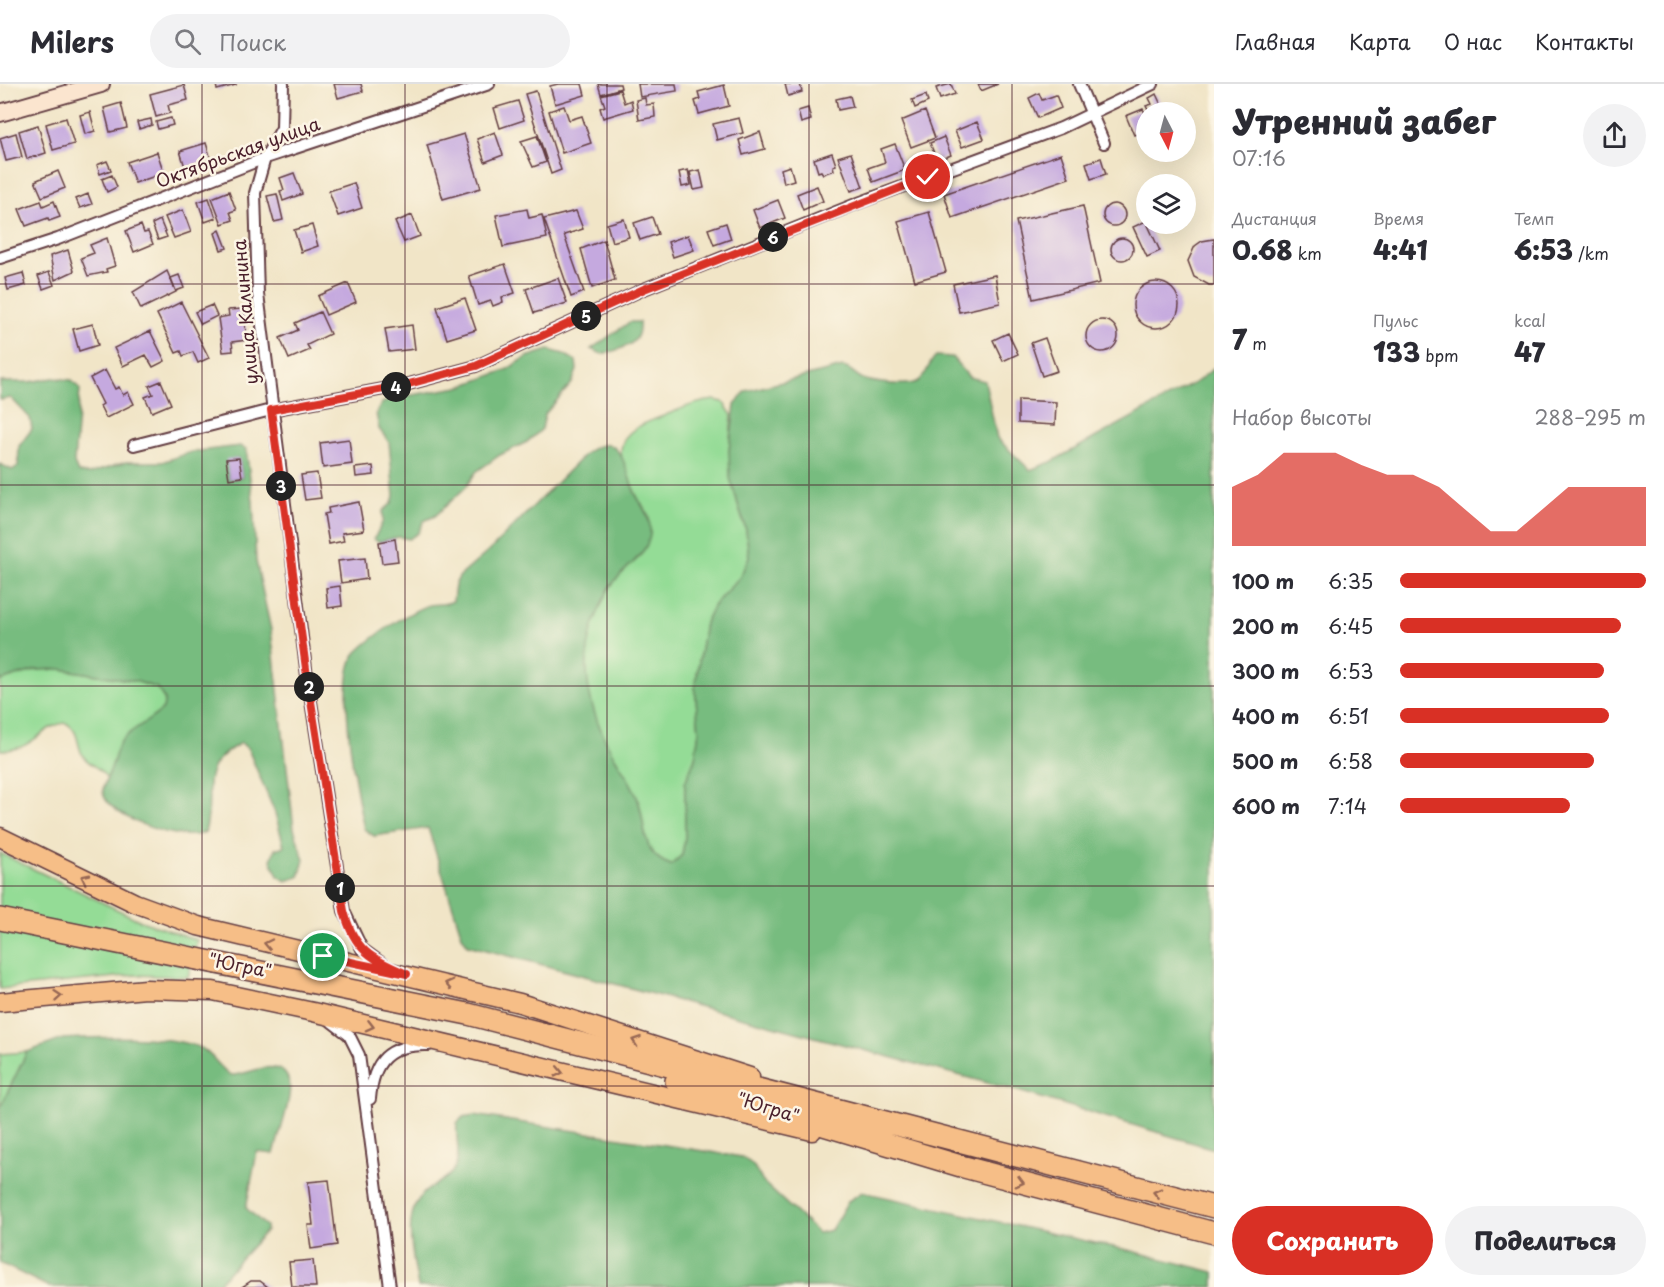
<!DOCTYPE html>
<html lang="ru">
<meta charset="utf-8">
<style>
body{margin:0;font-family:"Playpen Sans",sans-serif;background:#f2f2f3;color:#2b2b33;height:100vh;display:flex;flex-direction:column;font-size:22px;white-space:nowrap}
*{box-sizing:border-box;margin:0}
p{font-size:20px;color:#7c7c81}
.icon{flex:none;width:33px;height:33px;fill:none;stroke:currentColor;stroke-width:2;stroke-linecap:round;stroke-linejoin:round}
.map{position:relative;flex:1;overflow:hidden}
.drawer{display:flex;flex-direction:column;background:#fff;width:450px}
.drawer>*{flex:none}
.needle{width:39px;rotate:174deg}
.fabs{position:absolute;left:1136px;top:18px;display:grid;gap:12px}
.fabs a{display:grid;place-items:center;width:60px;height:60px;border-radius:50%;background:#fff;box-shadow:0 6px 24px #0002;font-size:30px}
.pin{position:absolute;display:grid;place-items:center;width:51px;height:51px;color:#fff;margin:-26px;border:3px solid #fff;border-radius:50%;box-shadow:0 2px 6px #0007}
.km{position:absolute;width:30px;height:30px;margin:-15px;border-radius:50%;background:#222;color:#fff;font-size:16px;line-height:30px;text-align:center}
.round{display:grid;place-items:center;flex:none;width:63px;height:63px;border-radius:32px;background:#f2f2f3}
.head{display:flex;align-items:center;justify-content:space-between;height:102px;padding:0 18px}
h1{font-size:33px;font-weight:800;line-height:45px}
.figures{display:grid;grid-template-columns:repeat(3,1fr);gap:9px;height:102px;padding:6px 18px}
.figures div{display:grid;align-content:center}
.figures b{font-size:26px;font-weight:800}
.figures small{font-size:16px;font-weight:400}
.figures p{font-size:16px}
.chart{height:168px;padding:12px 18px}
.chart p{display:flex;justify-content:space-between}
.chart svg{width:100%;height:108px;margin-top:6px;fill:#d93025;opacity:.7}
.cta{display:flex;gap:12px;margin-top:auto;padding:12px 18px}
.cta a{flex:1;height:69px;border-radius:36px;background:#d93025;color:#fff;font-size:24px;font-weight:800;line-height:69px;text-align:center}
.cta a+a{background:#f2f2f3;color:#2b2b33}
ul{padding:0 18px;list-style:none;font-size:20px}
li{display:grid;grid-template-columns:96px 72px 1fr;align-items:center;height:45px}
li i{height:15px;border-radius:8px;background:#d93025}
header{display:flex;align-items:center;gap:36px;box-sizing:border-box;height:84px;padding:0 30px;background:#fff;border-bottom:2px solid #e1e1e2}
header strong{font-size:28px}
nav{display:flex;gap:33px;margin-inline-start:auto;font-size:21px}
.search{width:420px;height:54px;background:#f2f2f3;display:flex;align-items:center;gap:15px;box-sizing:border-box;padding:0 21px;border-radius:33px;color:#7c7c81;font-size:22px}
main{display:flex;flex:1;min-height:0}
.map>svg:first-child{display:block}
.green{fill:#94dc96;stroke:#6f7e60;stroke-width:1.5}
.forest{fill:#77bc7f;stroke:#606e55;stroke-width:1.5;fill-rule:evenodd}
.building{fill:#c5a9df}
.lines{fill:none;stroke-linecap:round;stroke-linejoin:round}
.street-casing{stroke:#633d42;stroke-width:14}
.secondary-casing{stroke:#633d42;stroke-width:20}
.primary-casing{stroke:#633d42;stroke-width:21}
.highway-casing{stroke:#633d42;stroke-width:24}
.street{stroke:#fff;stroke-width:10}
.secondary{stroke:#fbe5cf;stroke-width:16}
.primary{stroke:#f6be87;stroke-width:18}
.highway{stroke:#f6be87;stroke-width:21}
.oneway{stroke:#976754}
.route-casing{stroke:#fff;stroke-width:12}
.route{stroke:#d93025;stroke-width:8}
.grid{fill:none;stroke:#4a1f2b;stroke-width:1.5;stroke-opacity:0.55}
.labels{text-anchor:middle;stroke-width:5;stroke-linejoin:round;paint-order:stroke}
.street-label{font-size:18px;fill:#4a1f2b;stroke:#fcf5e5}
</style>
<header>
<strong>Milers</strong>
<div class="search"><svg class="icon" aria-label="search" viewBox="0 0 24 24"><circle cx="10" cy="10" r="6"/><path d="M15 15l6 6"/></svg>Поиск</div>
<nav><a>Главная</a><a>Карта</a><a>О нас</a><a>Контакты</a></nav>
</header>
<main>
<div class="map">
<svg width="1214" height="1203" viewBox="0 0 1214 1203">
<rect width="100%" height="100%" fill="#fcf5e5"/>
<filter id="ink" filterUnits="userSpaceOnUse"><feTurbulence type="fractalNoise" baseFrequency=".0167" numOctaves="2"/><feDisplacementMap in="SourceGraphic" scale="12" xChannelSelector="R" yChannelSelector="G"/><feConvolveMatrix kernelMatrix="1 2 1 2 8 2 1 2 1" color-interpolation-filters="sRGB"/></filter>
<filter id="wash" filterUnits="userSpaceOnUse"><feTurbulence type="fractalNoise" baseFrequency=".008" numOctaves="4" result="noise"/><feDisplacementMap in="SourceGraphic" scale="24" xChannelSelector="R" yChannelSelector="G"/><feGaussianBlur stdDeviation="1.35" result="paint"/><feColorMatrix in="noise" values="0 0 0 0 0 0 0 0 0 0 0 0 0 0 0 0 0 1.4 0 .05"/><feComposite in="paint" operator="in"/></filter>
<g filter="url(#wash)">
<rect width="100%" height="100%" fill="#f1e5c7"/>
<path class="green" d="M 714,316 L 723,318 L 732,331 L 729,367 L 738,422 L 746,446 L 749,473 L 740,493 L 714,521 L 705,539 L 695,604 L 699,647 L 695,674 L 685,699 L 685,754 L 682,771 L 671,781 C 637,769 648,740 637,713 C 629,693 616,677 606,658 C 584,613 578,564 602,518 C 606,510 610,501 615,494 C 623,484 640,477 644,465 C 647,459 650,441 649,434 C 647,426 639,418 636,410 C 616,369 610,351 658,334 C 677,327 693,318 714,316 Z
M 60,585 L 135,597 L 157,604 L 165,616 L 163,625 L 120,659 L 107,695 C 102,684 90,682 83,672 C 76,660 80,647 66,639 C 42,640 34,668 0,666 L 0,597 L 36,586 Z
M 0,769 L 141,837 L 197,856 L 188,893 L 135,891 L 0,905 Z
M 27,968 L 0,1024 L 0,970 Z"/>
<path class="forest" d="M 630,238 L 639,238 C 642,262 621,265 602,270 L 591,265 Z
M 549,266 L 564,270 L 576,277 L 577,286 L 572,299 L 545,330 L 542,345 L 527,358 L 500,371 L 476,388 L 465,404 L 435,432 L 424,437 L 418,449 L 409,455 L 399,453 L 378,458 L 374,455 L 383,437 L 383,427 L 392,419 L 394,412 L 389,358 L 379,345 L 376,329 L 382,319 L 394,314 L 459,303 L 506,286 L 527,273 Z
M 936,272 L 952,273 L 969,293 L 985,297 L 997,354 L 1030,386 L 1051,378 L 1198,297 L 1214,284 L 1214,1065 L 1018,1007 L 468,861 L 462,852 L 428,744 L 374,752 L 364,745 C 357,712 334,592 357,568 C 373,552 406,530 426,522 C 435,519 443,522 453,517 L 455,501 L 459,493 L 491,465 L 586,369 C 622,343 624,384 635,409 C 642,423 652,434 650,451 C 646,474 620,486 609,505 C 580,558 580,603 606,657 C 615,677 629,692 637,713 C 647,738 639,771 671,781 L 682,771 L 685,754 L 685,699 L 695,674 L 699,647 L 695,604 L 705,539 L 714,521 L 740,493 L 749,473 L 746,446 L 730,394 L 729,367 L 735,321 L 746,307 L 843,283 C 852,285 856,292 863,295 C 874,299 912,304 920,296 C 928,289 928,279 936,272 Z
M 53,294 L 71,296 L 80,305 L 74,379 L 78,388 L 89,390 L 126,378 L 162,378 L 191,368 L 240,362 L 246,365 L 253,417 L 256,477 L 271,546 L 294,745 L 304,776 L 299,793 L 286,797 L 278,792 L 271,776 L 275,765 L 284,762 L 275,729 L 248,665 L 241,659 C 192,686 217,706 205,748 C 185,761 103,733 103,707 C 103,700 109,691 111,685 C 114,677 116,666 120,659 C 129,645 151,637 163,625 L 165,616 L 157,604 L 135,597 L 60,585 L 36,586 L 0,597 L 0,380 L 12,386 L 18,382 L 19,362 L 32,345 L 30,334 L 11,314 L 0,316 L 0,298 L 29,298 ZM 239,374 L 242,393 L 229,395 L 227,376 Z
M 63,955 C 100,953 168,950 201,964 C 213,970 223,989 232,991 C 244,993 282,969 289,998 C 293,1013 278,1053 274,1070 L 257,1068 L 246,1124 L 266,1142 L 266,1147 L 215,1203 L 49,1203 L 0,1179 L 0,1024 L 27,968 Z
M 474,1031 L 742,1073 L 753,1081 L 763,1098 L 818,1149 L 831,1146 L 848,1117 L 862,1108 L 1132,1167 L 1214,1188 L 1214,1203 L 418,1203 C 414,1175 400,1130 425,1108 C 435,1099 451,1095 456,1081 C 461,1068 455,1052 457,1039 L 463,1033 Z"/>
<g id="blocks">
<path class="building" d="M 216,0 L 236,0 L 236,1 L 217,6 Z
M 334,0 L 361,0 L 363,7 L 338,14 Z
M 558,0 L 582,0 L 585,11 L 555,20 L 550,2 Z
M 598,0 L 620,0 L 621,4 L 601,10 Z
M 638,0 L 676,0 L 677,7 L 640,13 Z
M 785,0 L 800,0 L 802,8 L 788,12 Z
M 951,0 L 955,10 L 940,15 L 936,4 Z
M 978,0 L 998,0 L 981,7 Z
M 184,1 L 188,16 L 168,21 L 170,29 L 156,33 L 150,10 Z
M 724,1 L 729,22 L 699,30 L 695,17 L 700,15 L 698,8 Z
M 620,6 L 624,19 L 631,16 L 633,25 L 603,34 L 600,24 L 605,22 L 601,11 Z
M 536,7 L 561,86 L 551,90 L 525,10 Z
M 1039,9 L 1042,16 L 1056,11 L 1061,24 L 1038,34 L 1029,14 Z
M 1156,10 L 1164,27 L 1149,28 L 1146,22 L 1152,20 L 1149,14 Z
M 926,11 L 928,18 L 915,24 L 912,16 Z
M 850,12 L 853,23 L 838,26 L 836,15 Z
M 645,14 L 646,21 L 654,20 L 655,33 L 639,36 L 636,16 Z
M 518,17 L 524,36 L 500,44 L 494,24 Z
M 121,19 L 127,44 L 110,48 L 104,24 Z
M 564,22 L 569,36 L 582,32 L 591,59 L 562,69 L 549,27 Z
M 808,24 L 811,36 L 801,39 L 798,27 Z
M 1143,25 L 1146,31 L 1146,50 L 1139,53 L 1138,50 L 1134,51 L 1126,32 Z
M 925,27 L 935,54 L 911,63 L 901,37 Z
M 90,28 L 95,47 L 85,50 L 80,31 Z
M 66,34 L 74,60 L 53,66 L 46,40 Z
M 171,34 L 173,41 L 158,45 L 156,38 Z
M 739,34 L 743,49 L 717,56 L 713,40 Z
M 151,35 L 152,41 L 139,45 L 137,38 Z
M 977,38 L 984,55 L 962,63 L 955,47 Z
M 38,41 L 46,69 L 27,75 L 19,47 Z
M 495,48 L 503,71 L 485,78 L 477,55 Z
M 760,48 L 765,65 L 743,71 L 739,56 Z
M 16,49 L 22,73 L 6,77 L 0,54 Z
M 464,50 L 481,104 L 443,115 L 427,61 Z
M 537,52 L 546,78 L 533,83 L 521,57 Z
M 944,53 L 951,71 L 937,77 L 930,59 Z
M 206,59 L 211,75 L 185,83 L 180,67 Z
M 895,60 L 905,86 L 873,98 L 868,84 L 885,78 L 881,65 Z
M 157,68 L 164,89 L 135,99 L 127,78 Z
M 832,69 L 836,81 L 833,82 L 834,86 L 823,90 L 821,87 L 818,88 L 814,75 Z
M 851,69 L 863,103 L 851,107 L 838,73 Z
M 1061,70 L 1069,94 L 952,134 L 944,110 Z
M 1101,74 L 1106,90 L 1091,95 L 1086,79 Z
M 107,77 L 111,86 L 100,90 L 97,81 Z
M 790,82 L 794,96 L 784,99 L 781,85 Z
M 688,86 L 691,101 L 682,103 L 679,88 Z
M 700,86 L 704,104 L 694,106 L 690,88 Z
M 58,87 L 65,104 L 42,113 L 35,97 Z
M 294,89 L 302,110 L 283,117 L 280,107 L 284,106 L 280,94 Z
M 112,91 L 117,103 L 107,108 L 102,95 Z
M 354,99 L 362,124 L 338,132 L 329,107 Z
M 817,102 L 823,117 L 803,126 L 797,110 Z
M 229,107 L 236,126 L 230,128 L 233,136 L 222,140 L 212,114 Z
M 88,110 L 92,120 L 80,124 L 76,115 Z
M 277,110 L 283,136 L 274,138 L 267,112 Z
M 209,114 L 216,134 L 205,138 L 198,118 Z
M 778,116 L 785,134 L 760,144 L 753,126 Z
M 41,117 L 43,122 L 54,117 L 60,133 L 49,137 L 48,134 L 26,142 L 19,125 Z
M1103 131a11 11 0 1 1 22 0a11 11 0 1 1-22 0Z
M 1083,122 L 1100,199 L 1033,215 L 1016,137 Z
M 527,125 L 529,134 L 542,131 L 547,154 L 503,163 L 496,131 Z
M 183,126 L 191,148 L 174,154 L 165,133 Z
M 576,127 L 583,145 L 564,151 L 584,208 L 571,213 L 544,135 Z
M 929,128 L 946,188 L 915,197 L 898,137 Z
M 412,131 L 420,152 L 404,158 L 395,138 Z
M 652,133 L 658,150 L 640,156 L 634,139 Z
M 624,135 L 629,153 L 612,158 L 607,140 Z
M 160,136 L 167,153 L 158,156 L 152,140 Z
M 1146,137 L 1160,167 L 1147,173 L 1133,143 Z
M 726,139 L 731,155 L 714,161 L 708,145 Z
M 141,141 L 144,149 L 148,148 L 153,160 L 134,168 L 126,147 Z
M 312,141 L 318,162 L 301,168 L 294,146 Z
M 220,146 L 227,164 L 221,166 L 215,149 Z
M 688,151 L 694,166 L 673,173 L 668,158 Z
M1111 165a11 11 0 1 1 22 0a11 11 0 1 1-22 0Z
M 107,154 L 115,182 L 106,185 L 107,188 L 88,192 L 81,174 L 94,169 L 90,161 Z
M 1214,155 L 1214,201 L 1209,201 L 1194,193 L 1188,177 L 1195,162 L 1202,157 Z
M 604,156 L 615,196 L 592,204 L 581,165 Z
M 68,166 L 74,187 L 55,196 L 50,172 Z
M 505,180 L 515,209 L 502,213 L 503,218 L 493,222 L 491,217 L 478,221 L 469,192 Z
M 167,187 L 176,208 L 141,225 L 133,208 Z
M 49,188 L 54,201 L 43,205 L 38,192 Z
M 23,189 L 26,201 L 8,206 L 5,194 Z
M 179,191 L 184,204 L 176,207 L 171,194 Z
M 995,191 L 1000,219 L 959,228 L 953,200 Z
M 558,194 L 567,219 L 534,229 L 526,205 Z
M1133 221a23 23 0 1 1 46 0a23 23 0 1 1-46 0Z
M 348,199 L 356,218 L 326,231 L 318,212 Z
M 465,214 L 476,246 L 447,255 L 437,223 Z
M 181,218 L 209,274 L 198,279 L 193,268 L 183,272 L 181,267 L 176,269 L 157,230 Z
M 212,221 L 217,232 L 201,240 L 195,228 Z
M 243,225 L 247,256 L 232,258 L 233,267 L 223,268 L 218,234 L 229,232 L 228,226 Z
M 320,228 L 330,250 L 307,261 L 310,266 L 289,275 L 280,254 L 298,246 L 295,239 Z
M1086 252a16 16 0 1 1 32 0a16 16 0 1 1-32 0Z
M 93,240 L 98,261 L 79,267 L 73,245 Z
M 412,241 L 415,265 L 389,268 L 385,245 Z
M 150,247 L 165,277 L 153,283 L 146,271 L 123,282 L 114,264 Z
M 1008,249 L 1018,270 L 1003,277 L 993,256 Z
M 1045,254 L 1057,287 L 1042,292 L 1031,259 Z
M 105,286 L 115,305 L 119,303 L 123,311 L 128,308 L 134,320 L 106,334 L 100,322 L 103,320 L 90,294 Z
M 161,297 L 171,320 L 152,328 L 145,313 L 153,310 L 149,302 Z
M 1018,316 L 1056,318 L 1055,341 L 1018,339 Z
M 349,355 L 352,380 L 323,384 L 320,359 Z
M 239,374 L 242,393 L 229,395 L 226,375 Z
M 373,382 L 374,391 L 356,393 L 355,384 Z
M 317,389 L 321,414 L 305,416 L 301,391 Z
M 359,418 L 364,446 L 342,449 L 344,457 L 329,460 L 324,430 L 329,429 L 328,424 Z
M 395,455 L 398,477 L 382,479 L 379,458 Z
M 365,474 L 367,495 L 341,499 L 338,477 Z
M 340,502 L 342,522 L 328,524 L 326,504 Z
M 329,1096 L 337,1161 L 311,1165 L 308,1141 L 313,1141 L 308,1098 Z
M 313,1176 L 316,1203 L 292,1203 L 289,1178 Z
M 251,1197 L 260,1197 L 268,1203 L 242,1203 Z"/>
</g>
</g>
<g filter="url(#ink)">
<use href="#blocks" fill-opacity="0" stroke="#633d42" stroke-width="1.5"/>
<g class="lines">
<g class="street-casing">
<path id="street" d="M 283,0 L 282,44 L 265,74 L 255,109 L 258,210 L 307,592 L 344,827 L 362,865 L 384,881
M 1079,0 L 1104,59
M 0,174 L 58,155 L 265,74 L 489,0
M 134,361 L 271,326 L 405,301 L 476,282 L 644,205 L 861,118 L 1061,44 L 1153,0
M 332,938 L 349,951 L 359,971 L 390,1203
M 370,1015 C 373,977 388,960 429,961"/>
</g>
<g class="secondary-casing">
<path id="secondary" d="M 0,29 L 101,0"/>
</g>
<g class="primary-casing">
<path id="primary" d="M 0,753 L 135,819 L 198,842 L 520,919 L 750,993
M 0,918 L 146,905 L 213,907 L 313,928 L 812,1047"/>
</g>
<g class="highway-casing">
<path id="highway" d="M 0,835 L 468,930 L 1214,1123
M 676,997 L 964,1083 L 1214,1149"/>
</g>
<use href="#street" class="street"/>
<use href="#secondary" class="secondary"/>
<use href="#primary" class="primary"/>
<use href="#highway" class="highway"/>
</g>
<defs><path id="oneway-chevron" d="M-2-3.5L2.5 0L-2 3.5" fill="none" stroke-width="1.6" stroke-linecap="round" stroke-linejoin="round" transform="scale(1.5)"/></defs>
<g class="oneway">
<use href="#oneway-chevron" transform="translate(85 794) rotate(-154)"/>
<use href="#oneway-chevron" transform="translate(268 860) rotate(-168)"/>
<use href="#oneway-chevron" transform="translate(449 900) rotate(-167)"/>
<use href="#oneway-chevron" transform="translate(58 912) rotate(-5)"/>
<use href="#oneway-chevron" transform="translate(370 942) rotate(14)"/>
<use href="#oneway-chevron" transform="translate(636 957) rotate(-161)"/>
<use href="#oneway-chevron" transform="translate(559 988) rotate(12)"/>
<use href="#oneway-chevron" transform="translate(1020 1098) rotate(15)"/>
<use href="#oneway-chevron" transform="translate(1157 1109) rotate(-166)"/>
</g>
</g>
<g class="lines" filter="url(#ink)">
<g class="route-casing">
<path id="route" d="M 323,872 L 407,890 C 371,875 354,866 344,827 L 307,592 L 271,326 L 405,301 L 476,282 L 644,205 L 928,93"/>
</g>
<use href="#route" class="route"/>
</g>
<path class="grid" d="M 202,0 L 202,1203M 405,0 L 405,1203M 607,0 L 607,1203M 809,0 L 809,1203M 1012,0 L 1012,1203M 0,200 L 1214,200M 0,401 L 1214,401M 0,602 L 1214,602M 0,802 L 1214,802M 0,1002 L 1214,1002"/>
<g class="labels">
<g class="street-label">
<text transform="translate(238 69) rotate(-20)" y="6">Октябрьская улица</text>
<text transform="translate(246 228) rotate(-95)" y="6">улица Калинина</text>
<text transform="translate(240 882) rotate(11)" y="6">"Югра"</text>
<text transform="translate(768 1024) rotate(17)" y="6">"Югра"</text>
</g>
</g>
</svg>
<div class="fabs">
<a><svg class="needle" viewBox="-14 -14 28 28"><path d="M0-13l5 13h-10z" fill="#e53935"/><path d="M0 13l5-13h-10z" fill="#7c7c81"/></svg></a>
<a><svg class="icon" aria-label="layers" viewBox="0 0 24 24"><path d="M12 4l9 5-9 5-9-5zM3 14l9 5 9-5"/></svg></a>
</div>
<div class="pin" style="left:323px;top:872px;background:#1e9e55"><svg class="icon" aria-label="arrive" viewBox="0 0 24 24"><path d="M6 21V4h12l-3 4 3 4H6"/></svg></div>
<div class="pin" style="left:928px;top:93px;background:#d93025"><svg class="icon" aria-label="check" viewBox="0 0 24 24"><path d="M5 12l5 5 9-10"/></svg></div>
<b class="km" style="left:340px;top:804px">1</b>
<b class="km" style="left:309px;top:603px">2</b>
<b class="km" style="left:281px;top:402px">3</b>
<b class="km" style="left:396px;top:303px">4</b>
<b class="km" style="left:586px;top:232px">5</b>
<b class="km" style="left:773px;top:153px">6</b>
</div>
<section class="drawer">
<div class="head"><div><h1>Утренний забег</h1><p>07:16</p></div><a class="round"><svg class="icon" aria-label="share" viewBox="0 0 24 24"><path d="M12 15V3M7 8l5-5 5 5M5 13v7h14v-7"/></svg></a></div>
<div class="figures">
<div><p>Дистанция</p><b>0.68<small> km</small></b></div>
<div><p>Время</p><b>4:41</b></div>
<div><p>Темп</p><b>6:53<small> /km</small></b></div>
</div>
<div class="figures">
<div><b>7<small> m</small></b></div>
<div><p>Пульс</p><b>133<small> bpm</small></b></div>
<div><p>kcal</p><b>47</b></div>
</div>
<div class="chart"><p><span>Набор высоты</span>288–295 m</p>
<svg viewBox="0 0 160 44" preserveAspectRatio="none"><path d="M0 44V20L10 15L20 6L30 6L40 6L50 11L60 15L70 15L80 20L90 29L100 38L110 38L120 29L130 20L140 20L150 20L160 20V44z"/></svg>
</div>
<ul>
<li><b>100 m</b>6:35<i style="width:100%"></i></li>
<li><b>200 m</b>6:45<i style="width:90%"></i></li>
<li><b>300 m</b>6:53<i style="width:83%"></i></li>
<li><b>400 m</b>6:51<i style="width:85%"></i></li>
<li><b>500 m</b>6:58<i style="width:79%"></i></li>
<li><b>600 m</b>7:14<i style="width:69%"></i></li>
</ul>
<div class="cta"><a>Сохранить</a><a>Поделиться</a></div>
</section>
</main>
